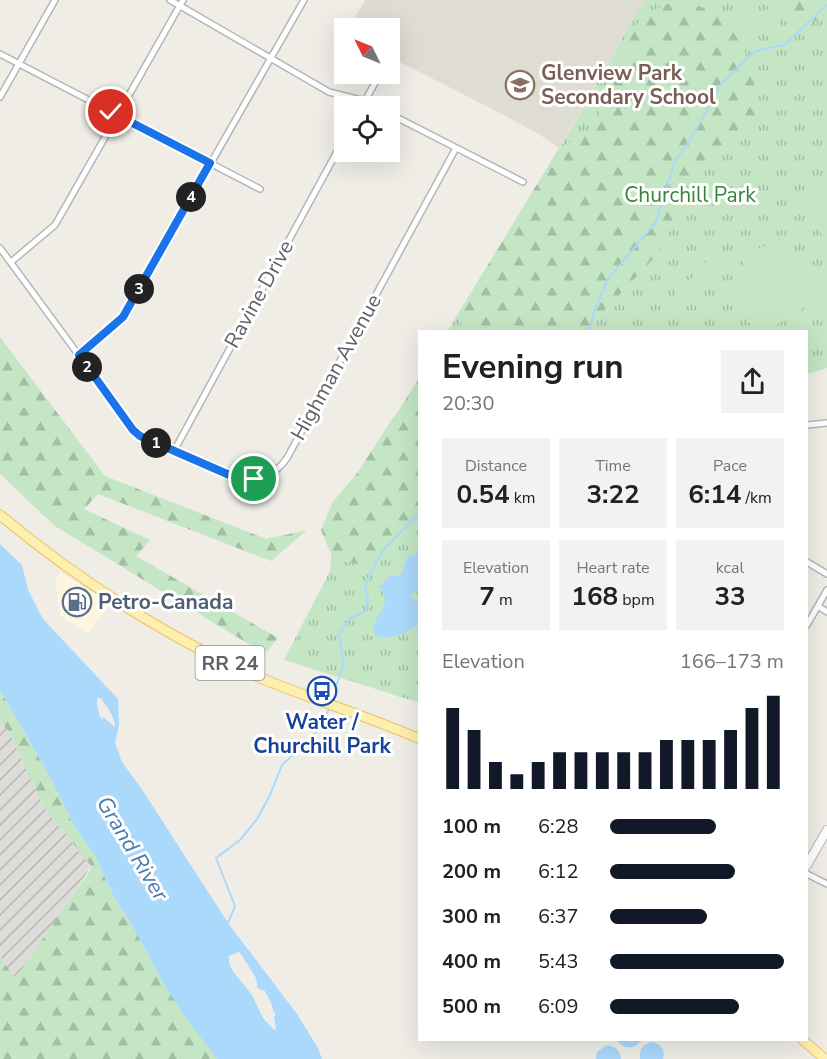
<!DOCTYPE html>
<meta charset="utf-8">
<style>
body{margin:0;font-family:"Nunito Sans",sans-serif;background:#f2f2f2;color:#202124;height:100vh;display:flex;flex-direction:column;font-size:22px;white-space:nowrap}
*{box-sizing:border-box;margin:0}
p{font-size:20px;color:#757577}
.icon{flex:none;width:33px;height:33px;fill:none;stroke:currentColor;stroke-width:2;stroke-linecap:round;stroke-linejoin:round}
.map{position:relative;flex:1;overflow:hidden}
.side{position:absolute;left:418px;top:330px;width:390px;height:711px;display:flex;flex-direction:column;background:#fff;border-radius:0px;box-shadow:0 6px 24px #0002}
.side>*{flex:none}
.needle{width:39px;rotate:313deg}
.fabs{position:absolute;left:334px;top:18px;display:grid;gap:12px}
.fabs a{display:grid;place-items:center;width:66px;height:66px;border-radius:0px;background:#fff;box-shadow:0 6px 24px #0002;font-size:30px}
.pin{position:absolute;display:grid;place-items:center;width:51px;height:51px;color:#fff;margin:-26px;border:3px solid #fff;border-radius:50%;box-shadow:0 2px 6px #0007}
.km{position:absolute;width:30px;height:30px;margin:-15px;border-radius:50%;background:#222;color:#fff;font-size:16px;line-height:30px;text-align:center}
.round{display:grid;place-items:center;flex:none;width:63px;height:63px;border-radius:0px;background:#f2f2f2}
.overview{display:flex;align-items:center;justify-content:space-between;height:102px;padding:0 24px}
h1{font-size:33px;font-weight:700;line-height:45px}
.metrics{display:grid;grid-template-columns:repeat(3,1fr);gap:9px;height:102px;padding:6px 24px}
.metrics div{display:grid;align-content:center;border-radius:0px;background:#f2f2f2;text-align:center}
.metrics b{font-size:26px;font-weight:700}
.metrics small{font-size:16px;font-weight:400}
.metrics p{font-size:16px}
.chart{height:168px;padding:12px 24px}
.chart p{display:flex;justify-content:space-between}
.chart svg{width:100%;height:108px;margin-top:6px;stroke:#111827;stroke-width:6}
ul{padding:0 24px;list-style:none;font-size:20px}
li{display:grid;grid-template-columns:96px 72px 1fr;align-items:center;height:45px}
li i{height:15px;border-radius:8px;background:#111827}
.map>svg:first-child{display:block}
.commercial{fill:#fdf5de}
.industrial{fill:url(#industrial-furrows)}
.education{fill:#dfdcd4}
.grass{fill:url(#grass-tufts)}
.forest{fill:url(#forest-firs)}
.pitch{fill:#c4e6c4}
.water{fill:#aad9fc;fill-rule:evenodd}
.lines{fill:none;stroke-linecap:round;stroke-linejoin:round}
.stream{stroke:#aad9fc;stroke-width:2}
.street-casing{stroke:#b3b6ba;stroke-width:8}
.secondary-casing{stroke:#b5b8bd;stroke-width:10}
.primary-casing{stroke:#ecc462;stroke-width:11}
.street{stroke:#fff;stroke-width:5}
.secondary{stroke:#fff;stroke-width:8}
.primary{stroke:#fcefaf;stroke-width:9}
.route-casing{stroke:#fff;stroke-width:12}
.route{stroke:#1a73e8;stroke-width:8}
.labels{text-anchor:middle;stroke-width:6;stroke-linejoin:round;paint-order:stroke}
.shield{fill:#fff;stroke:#8e9094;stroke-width:1.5}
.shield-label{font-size:20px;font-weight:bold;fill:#5e6166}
.education-label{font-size:21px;font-weight:bold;fill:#785e54;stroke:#fff;text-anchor:start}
.park-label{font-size:21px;fill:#38823b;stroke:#fff}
.street-label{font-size:21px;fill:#5e6166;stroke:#fff}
.service-label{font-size:21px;font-weight:bold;fill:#4e5e75;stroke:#fff;text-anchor:start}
.transit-label{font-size:21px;font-weight:bold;fill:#164399;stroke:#fff}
.water-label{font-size:22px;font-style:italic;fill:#4679ae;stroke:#fff}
</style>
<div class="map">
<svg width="827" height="1059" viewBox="0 0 827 1059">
<defs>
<pattern id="industrial-furrows" width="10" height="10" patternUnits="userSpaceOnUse" patternTransform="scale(1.5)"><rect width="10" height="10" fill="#dedcd8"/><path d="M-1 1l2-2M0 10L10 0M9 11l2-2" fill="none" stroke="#b7b6b3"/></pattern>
<pattern id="grass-tufts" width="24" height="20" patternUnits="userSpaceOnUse" patternTransform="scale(1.5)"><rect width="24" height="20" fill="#c4e6c4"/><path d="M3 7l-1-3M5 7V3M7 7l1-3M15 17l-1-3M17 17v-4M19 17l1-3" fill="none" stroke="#a2bea3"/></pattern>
<pattern id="forest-firs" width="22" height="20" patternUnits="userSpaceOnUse" patternTransform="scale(1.5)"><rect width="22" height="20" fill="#c4e6c4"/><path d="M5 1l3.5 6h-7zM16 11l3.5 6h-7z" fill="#a2bea3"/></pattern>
</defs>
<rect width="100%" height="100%" fill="#efede6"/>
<path class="commercial" d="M 60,572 L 111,604 L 88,633 L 60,616 L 55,580 Z"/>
<path class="industrial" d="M 0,721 L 9,732 L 43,806 L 91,866 L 70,900 L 15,979 L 0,956 Z"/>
<path class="education" d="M 365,0 L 644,0 L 559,148 L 537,133 L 498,112 L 390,57 L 390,28 L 349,28 Z"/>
<path class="grass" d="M 644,0 L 827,0 L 827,368 L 807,374 L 807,332 L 447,332 L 565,139 Z
M 420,376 L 420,703 L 284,660 L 330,571 L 334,517 Z"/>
<path class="forest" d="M 782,0 L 827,0 L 827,23 L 819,16 L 806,33 C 792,28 788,13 782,0 Z
M 668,4 L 693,4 L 723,15 L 758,73 L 752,90 L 760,111 L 700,164 L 688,182 L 665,240 L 653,259 L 585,331 L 460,331 L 462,330 L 460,311 L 559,148 L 593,129 L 622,56 L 639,21 L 648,12 Z
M 0,337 L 105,476 L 266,539 L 307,530 L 271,561 L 98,494 L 84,509 L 150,540 L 136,556 L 278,638 L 265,654 L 55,526 L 0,474 Z
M 420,383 L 420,509 L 365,565 C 331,560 334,562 321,530 L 332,503 L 358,472 L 390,422 Z
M 0,690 L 45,768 L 73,823 L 96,857 L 112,893 L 141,941 L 160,977 L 217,1059 L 0,1059 L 0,956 L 15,979 L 91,869 L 91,866 L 43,806 L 9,732 L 0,721 Z"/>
<path class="pitch" d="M 773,7 L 781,25 L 746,40 L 739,22 Z
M 827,175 L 827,240 L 797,206 Z
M 775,240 L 823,292 L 822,296 L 767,331 L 755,331 L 731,297 L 746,256 Z
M 717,249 L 722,254 C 710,271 698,285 681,297 L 677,297 L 675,293 L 676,291 L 690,280 Z"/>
<path class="water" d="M 420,542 L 420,589 L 411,595 L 412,598 L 420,602 L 420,607 L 417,614 L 420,623 C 405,635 394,639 376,636 C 367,623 385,613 385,600 C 385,595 382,591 380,586 L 391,575 L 398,576 L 401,575 L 409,554 L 414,557 Z
M 0,544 L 22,565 L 28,590 L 43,619 L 118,699 L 119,725 L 115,743 L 122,762 L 143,791 L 228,923 L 297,1014 L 318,1048 L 322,1059 L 217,1059 L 181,1011 L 160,977 L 141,941 L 112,893 L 96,857 L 73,823 L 45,768 L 0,690 ZM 97,698 L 101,698 C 107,707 115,717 115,727 L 103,717 L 102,719 L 100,717 L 97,705 ZM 239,952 C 243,956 244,960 248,965 C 253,974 258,977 257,988 L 265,991 L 272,1005 L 273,1011 L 276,1014 L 274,1017 L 276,1029 L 274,1030 L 263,1018 L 252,995 L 232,970 L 229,963 L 229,956 Z
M 617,1040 L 641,1040 C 635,1050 623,1050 617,1040 Z
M 653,1042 C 661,1045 666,1050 663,1059 L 640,1059 C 639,1049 643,1044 653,1042 Z
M 605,1046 C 614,1045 620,1050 621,1059 L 596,1059 L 597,1052 Z"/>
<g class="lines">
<path class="stream" d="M 589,332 L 595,309 L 608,279 L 656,222 L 675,161 L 692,137 L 721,84 L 755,51 L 785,45 L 827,4
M 331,701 L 344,663 L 339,635 L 349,619 L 366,611 L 368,598 L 365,585 L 382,551 L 420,512
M 228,923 L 235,906 L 216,858 L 240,840 L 257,819 L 270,795 L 282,765 L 311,739 L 325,719 L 330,706"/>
<g class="street-casing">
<path id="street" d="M 170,0 L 329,92 L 365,101 L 375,106
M 0,54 L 260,189
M 0,97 L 55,0
M 362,106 L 380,74
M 390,114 L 523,182
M 0,248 L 136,433 L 140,436 L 234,477 C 255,484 275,476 287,458 L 456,148
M 11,262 L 55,225 L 183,0
M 79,355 L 123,317 L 304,0
M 807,425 L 827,423
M 174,451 L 345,137
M 807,562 L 827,574
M 818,606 L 827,612
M 807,625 L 827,590
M 807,874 L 827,884"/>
</g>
<g class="secondary-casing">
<path id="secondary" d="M 807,865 L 827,830"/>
</g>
<g class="primary-casing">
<path id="primary" d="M 0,515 C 76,578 167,638 258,677 C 311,699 367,716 420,739
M 803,1040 L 825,1059"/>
</g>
<use href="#street" class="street"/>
<use href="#secondary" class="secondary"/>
<use href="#primary" class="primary"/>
</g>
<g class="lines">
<g class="route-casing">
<path id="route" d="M 111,112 L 210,163 L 123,317 L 79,355 L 133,430 L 140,436 L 234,477 L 243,479 L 254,479"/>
</g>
<use href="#route" class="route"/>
</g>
<defs>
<g id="school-ring" transform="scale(1.5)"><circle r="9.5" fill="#fff" stroke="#8d6e63" stroke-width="1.5"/><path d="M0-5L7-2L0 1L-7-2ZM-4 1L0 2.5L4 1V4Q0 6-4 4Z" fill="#8d6e63"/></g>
<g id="fuel-ring" transform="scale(1.5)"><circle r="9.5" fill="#fff" stroke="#5c6f8a" stroke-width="1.5"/><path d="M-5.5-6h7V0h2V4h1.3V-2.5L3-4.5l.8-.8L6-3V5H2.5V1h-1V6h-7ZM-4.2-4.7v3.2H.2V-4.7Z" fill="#5c6f8a"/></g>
<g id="bus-ring" transform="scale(1.5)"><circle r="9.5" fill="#fff" stroke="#1a4fb4" stroke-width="1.5"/><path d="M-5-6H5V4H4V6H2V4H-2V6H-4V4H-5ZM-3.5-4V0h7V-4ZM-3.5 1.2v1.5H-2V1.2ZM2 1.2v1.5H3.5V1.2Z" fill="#1a4fb4"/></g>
</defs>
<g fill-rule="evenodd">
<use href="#school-ring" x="520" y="85"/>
<use href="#fuel-ring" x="77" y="602"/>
<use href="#bus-ring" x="322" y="691"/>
</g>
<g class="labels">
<rect class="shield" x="195.5" y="646" width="69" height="34" rx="4.5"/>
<g class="shield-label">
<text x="230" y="670">RR 24</text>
</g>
<g class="education-label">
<text x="541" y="80">Glenview Park<tspan x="541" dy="24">Secondary School</tspan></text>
</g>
<g class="park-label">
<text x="690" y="202">Churchill Park</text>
</g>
<g class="street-label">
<text transform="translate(259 294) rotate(-61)" y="7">Ravine Drive</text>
<text transform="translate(336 367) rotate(-61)" y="7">Highman Avenue</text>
</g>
<g class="service-label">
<text x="98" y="609">Petro-Canada</text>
</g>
<g class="transit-label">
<text x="322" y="729">Water /<tspan x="322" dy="24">Churchill Park</tspan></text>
</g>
<g class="water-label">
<text transform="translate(133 848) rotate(59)" y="8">Grand River</text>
</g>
</g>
</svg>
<div class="fabs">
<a><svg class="needle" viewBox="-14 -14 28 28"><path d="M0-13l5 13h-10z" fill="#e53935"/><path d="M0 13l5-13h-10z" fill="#757577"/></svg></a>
<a><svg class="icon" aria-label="locate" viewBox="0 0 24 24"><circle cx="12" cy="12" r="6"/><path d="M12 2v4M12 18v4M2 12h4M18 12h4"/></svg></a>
</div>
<div class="pin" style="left:254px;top:479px;background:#1e9e55"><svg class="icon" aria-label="arrive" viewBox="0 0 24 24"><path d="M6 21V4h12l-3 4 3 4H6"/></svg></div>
<div class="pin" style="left:111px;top:112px;background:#d93025"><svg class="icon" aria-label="check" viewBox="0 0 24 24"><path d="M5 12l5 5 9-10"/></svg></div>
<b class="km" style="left:156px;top:443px">1</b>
<b class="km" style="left:87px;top:367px">2</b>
<b class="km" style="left:139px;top:289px">3</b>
<b class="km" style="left:191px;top:197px">4</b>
<section class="side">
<div class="overview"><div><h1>Evening run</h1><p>20:30</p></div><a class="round"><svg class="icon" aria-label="share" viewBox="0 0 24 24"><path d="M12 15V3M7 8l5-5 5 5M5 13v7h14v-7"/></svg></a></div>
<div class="metrics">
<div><p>Distance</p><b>0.54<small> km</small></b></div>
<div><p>Time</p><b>3:22</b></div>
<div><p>Pace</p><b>6:14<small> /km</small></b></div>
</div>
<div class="metrics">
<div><p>Elevation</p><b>7<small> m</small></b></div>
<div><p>Heart rate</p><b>168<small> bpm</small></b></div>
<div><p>kcal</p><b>33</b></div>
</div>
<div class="chart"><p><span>Elevation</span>166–173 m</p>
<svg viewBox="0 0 160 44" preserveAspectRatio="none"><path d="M5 44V11M15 44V20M25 44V33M35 44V38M45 44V33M55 44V29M65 44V29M75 44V29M85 44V29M95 44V29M105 44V24M115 44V24M125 44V24M135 44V20M145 44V11M155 44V6"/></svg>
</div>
<ul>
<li><b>100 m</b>6:28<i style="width:61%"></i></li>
<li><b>200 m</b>6:12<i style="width:72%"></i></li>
<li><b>300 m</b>6:37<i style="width:56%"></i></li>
<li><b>400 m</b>5:43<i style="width:100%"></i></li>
<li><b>500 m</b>6:09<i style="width:74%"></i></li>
</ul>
</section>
</div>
